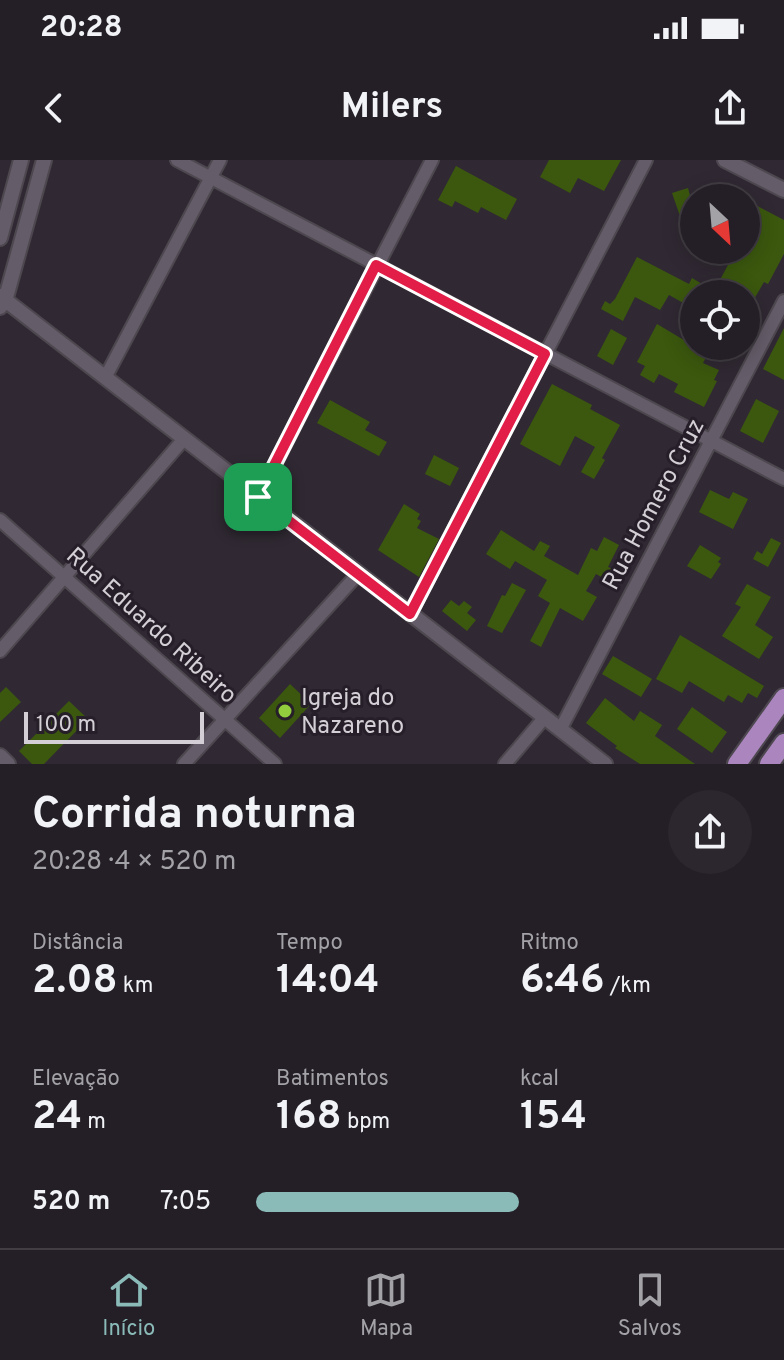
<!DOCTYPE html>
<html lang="pt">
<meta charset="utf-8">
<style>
body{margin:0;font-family:Overpass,sans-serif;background:#2c272e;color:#f1f3f6;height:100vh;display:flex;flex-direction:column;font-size:30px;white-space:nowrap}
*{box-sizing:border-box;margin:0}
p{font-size:26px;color:#a3a2a7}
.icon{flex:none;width:44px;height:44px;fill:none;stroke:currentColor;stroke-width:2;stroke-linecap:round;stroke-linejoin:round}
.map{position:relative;height:604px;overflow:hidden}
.panel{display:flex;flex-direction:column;background:#241f26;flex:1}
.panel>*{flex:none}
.needle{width:52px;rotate:154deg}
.controls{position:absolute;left:680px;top:24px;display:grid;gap:16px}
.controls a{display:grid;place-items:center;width:80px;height:80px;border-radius:50%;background:#241f26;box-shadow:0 4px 20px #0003,0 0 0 2px #413d43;font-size:40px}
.scale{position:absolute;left:24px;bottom:20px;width:180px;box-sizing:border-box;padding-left:8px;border:4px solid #d4cfd6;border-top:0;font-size:22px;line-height:28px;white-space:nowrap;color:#d4cfd6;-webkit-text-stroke:6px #261f29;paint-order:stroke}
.pin{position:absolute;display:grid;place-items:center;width:68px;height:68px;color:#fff;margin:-34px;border-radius:16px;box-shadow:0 4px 12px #0006}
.round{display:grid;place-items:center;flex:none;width:84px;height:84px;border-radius:42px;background:#2c272e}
.summary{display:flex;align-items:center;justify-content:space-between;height:136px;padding:0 32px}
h1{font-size:44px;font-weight:700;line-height:60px}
.figures{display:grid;grid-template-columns:repeat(3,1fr);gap:12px;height:136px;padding:8px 32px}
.figures div{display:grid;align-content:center}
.figures b{font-size:40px;font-weight:700}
.figures small{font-size:22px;font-weight:400}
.figures p{font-size:22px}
ul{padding:0 32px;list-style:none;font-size:26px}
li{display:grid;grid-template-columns:128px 96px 1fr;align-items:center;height:60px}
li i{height:20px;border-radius:10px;background:#8bbbb9}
.status{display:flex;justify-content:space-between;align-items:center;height:56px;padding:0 40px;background:#241f26;direction:ltr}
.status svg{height:22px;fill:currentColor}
header{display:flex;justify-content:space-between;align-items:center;height:104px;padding:0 32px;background:#241f26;font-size:36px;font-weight:700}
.tabs{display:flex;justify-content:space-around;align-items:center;height:112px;border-top:2px solid #413d43;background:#241f26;font-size:22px;color:#a3a2a7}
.tabs a{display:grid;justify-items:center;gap:4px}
.tabs .selected{color:#8bbbb9}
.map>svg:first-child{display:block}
.building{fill:#3b580e}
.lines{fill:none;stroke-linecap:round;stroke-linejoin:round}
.minor-casing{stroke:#4d474f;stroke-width:16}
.tertiary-casing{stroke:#4d474f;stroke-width:18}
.primary-casing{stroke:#4d474f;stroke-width:22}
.minor{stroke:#645c68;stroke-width:12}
.tertiary{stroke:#645c68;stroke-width:14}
.primary{stroke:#ab85bd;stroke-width:18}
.route-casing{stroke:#fff;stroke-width:16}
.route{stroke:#e11d48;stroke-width:10}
.poi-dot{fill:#92cd3e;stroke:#261f29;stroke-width:3}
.labels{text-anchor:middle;stroke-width:6;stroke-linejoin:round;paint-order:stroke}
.street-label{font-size:24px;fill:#d4cfd6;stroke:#261f29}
.poi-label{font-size:24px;fill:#d4cfd6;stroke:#261f29;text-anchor:start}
</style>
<div class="status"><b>20:28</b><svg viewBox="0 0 49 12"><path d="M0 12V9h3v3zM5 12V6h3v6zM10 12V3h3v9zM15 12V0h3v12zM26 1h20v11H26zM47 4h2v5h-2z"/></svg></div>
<header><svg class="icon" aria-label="back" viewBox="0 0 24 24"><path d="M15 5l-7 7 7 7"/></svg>Milers<svg class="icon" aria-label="share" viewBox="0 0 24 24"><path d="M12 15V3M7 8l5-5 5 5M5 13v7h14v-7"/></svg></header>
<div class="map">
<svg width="784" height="604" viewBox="0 0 784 604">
<rect width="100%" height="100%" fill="#302933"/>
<path class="building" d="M 549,0 L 621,0 L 604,31 L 578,18 L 570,33 L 540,17 Z
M 456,6 L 517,39 L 506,60 L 481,47 L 478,53 L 455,41 L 452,47 L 438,40 Z
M 688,28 L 694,51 L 680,56 L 672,33 Z
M 746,40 L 784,60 L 784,94 L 768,124 L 764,122 L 746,153 L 746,134 L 694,134 L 694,149 L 669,135 L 660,150 L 635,137 L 623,161 L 601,149 L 605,141 L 610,144 L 615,139 L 637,97 L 689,124 L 692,118 L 714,131 L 728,105 L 720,102 L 725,90 L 746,90 Z
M 657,164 L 694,186 L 712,186 L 703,203 L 719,210 L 714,220 L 717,221 L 704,247 L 674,232 L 678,224 L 659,214 L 654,223 L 640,215 L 645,206 L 637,202 Z
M 784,168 L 784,220 L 763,209 Z
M 611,169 L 627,178 L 613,205 L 597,196 Z
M 552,224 L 592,245 L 590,249 L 620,265 L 602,298 L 605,300 L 594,319 L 581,312 L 595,287 L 575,276 L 560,306 L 520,284 Z
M 756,239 L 779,251 L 763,283 L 740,271 Z
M 330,240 L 370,262 L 365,270 L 387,282 L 379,296 L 317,263 Z
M 434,295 L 459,308 L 450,326 L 425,314 Z
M 710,330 L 729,339 L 733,332 L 748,339 L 733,369 L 699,352 Z
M 404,344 L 420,354 L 417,359 L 421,361 L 417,368 L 439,379 L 419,417 L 378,390 Z
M 501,370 L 534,391 L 540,381 L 550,386 L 544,396 L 578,415 L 591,388 L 597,391 L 604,377 L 619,385 L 608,407 L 613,409 L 607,420 L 596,414 L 586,431 L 597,437 L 583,461 L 560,448 L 541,487 L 530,481 L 550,443 L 538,436 L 547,420 L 515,401 L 510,409 L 486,394 Z
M 771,378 L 781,383 L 768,407 L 753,399 L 757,391 L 762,394 Z
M 700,385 L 721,398 L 718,402 L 721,404 L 711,419 L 687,406 Z
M 512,423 L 526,430 L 502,473 L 487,466 L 502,435 L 505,436 Z
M 747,424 L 771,437 L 755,465 L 773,477 L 759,499 L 722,476 L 741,447 L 735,444 Z
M 451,440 L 459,446 L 464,441 L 472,447 L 467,453 L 476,460 L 467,471 L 442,451 Z
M 680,475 L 764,526 L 757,538 L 748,533 L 742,543 L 728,535 L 724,542 L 689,521 L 682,533 L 656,519 Z
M 613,496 L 652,519 L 641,537 L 602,514 Z
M 290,524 L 311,544 L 280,578 L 259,558 Z
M 6,527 L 21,542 L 0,562 L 0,533 Z
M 605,538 L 634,561 L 640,551 L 662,565 L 655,576 L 695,604 L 640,604 L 615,588 L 617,586 L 586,563 Z
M 69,541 L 88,559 L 44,604 L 32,604 L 19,591 Z
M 692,547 L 727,572 L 712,593 L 677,569 Z"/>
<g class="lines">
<g class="minor-casing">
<path id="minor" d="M 177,0 L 784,319
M 105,218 L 220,0
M 258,337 L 432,0
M 0,360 L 275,604
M 410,454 L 646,0
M 0,491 L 183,280
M 561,568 L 784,141
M 184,604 L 357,415
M 505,604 L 545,557"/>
</g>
<g class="tertiary-casing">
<path id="tertiary" d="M 725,0 L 784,30
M 0,78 L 21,0
M 0,136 L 605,604
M 0,147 L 5,141 L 44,0
M 0,596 L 8,604"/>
</g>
<g class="primary-casing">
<path id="primary" d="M 737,604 L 784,538
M 769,604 L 784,583"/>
</g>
<use href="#minor" class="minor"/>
<use href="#tertiary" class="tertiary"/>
<use href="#primary" class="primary"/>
</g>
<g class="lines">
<g class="route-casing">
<path id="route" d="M 376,105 L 545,194 L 410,454 L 258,337 Z"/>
</g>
<use href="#route" class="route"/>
</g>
<circle class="poi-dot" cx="285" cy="551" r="8"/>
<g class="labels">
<g class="street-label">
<text transform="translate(653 344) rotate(-62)" y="8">Rua Homero Cruz</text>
<text transform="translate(152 465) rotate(42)" y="8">Rua Eduardo Ribeiro</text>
</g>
<g class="poi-label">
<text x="301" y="545">Igreja do<tspan x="301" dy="28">Nazareno</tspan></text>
</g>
</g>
</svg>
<div class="controls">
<a><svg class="needle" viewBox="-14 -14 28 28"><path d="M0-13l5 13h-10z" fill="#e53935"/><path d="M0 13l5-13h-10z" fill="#a3a2a7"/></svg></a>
<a><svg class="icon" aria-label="locate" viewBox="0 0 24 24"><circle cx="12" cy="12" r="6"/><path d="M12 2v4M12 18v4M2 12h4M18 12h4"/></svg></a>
</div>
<div class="scale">100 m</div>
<div class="pin" style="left:258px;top:337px;background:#1e9e55"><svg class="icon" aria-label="arrive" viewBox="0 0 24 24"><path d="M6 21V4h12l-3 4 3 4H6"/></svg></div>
</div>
<section class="panel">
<div class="summary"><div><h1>Corrida noturna</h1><p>20:28 · 4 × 520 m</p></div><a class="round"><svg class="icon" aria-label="share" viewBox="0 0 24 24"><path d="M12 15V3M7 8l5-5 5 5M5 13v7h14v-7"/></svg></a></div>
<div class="figures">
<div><p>Distância</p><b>2.08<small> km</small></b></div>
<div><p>Tempo</p><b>14:04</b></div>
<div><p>Ritmo</p><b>6:46<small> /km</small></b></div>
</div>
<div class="figures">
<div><p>Elevação</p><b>24<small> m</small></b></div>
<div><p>Batimentos</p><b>168<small> bpm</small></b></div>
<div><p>kcal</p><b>154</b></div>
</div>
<ul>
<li><b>520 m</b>7:05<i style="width:53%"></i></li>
</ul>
</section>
<nav class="tabs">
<a class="selected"><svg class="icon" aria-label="home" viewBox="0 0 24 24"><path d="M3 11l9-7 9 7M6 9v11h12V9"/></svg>Início</a>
<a><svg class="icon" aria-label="map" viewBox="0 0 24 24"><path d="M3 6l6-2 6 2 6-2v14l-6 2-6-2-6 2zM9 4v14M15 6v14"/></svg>Mapa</a>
<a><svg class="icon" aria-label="saved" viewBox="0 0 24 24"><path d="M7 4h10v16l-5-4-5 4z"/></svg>Salvos</a>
</nav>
